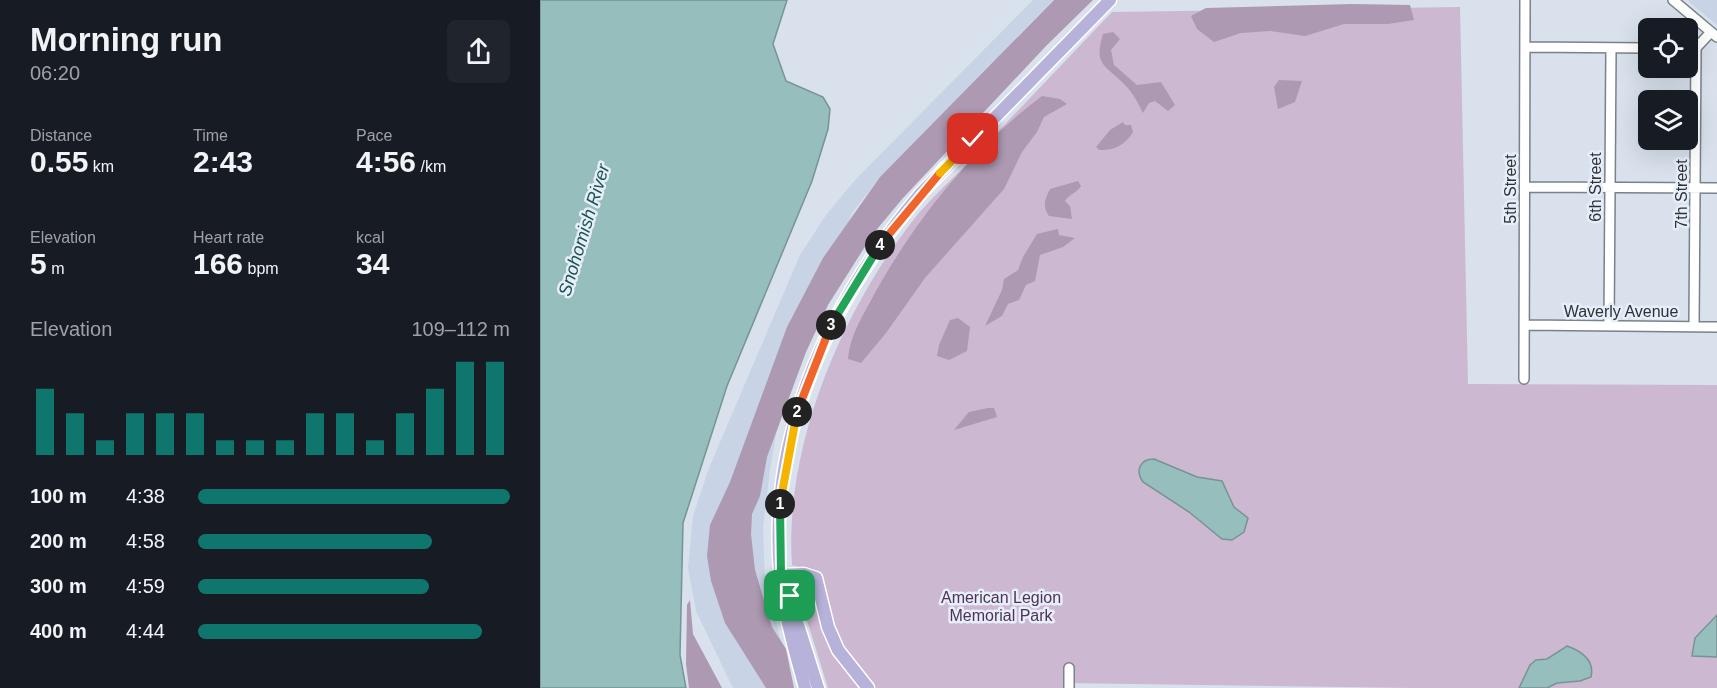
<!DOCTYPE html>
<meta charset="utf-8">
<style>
body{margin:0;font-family:Helvetica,sans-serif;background:#20242c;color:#f1f3f6;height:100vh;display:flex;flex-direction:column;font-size:22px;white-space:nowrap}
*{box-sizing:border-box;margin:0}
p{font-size:20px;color:#9ea1a6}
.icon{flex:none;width:33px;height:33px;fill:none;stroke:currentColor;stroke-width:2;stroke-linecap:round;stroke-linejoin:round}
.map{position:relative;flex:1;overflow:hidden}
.panel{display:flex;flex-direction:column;background:#171b24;width:540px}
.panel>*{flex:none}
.tools{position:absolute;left:1098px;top:18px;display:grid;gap:12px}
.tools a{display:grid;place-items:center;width:60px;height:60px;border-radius:9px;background:#171b24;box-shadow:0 6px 24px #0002;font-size:30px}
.pin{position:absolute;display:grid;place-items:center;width:51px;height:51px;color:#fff;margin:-26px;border-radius:12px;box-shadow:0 3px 9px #0006}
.km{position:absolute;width:30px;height:30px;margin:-15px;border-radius:50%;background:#222;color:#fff;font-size:16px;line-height:30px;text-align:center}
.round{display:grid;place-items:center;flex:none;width:63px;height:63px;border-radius:9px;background:#20242c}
.summary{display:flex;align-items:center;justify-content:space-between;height:102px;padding:0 30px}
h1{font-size:33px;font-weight:800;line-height:45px}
.stats{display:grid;grid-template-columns:repeat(3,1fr);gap:9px;height:102px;padding:6px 30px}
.stats div{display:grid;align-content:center}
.stats b{font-size:30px;font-weight:800}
.stats small{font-size:16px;font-weight:400}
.stats p{font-size:16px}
.chart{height:168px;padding:12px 30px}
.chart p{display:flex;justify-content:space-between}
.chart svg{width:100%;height:108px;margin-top:6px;stroke:#0f766e;stroke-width:6}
ul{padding:0 30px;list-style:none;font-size:20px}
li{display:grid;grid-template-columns:96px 72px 1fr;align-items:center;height:45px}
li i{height:15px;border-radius:8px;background:#0f766e}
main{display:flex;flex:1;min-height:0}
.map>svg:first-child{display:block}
.built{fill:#c8d3e5}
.green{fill:#ccb8d1}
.forest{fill:#ad99b2}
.water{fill:#96bebc;stroke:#779494;stroke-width:1.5}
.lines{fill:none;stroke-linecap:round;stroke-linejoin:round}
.minor-casing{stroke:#7a818b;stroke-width:12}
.major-casing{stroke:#fff;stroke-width:15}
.minor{stroke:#fff;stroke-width:9}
.major{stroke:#b6b2da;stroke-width:12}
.split-1-casing{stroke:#fff;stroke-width:12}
.split-2-casing{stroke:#fff;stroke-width:12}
.split-3-casing{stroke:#fff;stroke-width:12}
.split-4-casing{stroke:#fff;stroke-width:12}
.split-5-casing{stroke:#fff;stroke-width:12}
.split-6-casing{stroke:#fff;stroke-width:12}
.split-1{stroke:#22a559;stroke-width:8}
.split-2{stroke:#f5b400;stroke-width:8}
.split-3{stroke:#f0652b;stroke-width:8}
.split-4{stroke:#22a559;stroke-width:8}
.split-5{stroke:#f0652b;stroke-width:8}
.split-6{stroke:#f5b400;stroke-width:8}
.labels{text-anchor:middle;stroke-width:5;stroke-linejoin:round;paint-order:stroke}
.street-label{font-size:16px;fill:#2e3135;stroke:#e6eef9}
.park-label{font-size:16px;fill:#503257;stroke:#e6eef9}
.water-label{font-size:18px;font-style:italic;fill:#1a5351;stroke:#e6eef9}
</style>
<main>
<section class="panel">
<div class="summary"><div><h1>Morning run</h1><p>06:20</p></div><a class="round"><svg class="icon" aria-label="share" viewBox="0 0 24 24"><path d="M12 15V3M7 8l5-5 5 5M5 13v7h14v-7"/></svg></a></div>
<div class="stats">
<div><p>Distance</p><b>0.55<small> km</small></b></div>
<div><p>Time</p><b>2:43</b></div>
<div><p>Pace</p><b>4:56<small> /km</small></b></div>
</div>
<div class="stats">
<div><p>Elevation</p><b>5<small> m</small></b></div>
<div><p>Heart rate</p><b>166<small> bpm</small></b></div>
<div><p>kcal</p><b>34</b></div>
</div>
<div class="chart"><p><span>Elevation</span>109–112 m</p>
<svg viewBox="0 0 160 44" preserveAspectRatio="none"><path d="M5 44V17M15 44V27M25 44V38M35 44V27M45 44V27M55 44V27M65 44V38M75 44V38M85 44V38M95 44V27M105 44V27M115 44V38M125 44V27M135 44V17M145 44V6M155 44V6"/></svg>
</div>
<ul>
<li><b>100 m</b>4:38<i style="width:100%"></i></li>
<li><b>200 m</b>4:58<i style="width:75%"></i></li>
<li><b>300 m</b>4:59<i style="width:74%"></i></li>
<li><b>400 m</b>4:44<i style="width:91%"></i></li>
</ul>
</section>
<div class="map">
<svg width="1177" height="688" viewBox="0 0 1177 688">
<rect width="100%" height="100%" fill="#d8e1ec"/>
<path class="built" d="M 493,0 L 513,0 L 340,177 L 312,213 L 242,398 L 230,470 L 223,528 L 225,580 L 253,688 L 193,688 L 156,611 L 148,568 L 153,516 L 169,468 L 260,255 L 286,215 L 316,179 Z
M 1147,0 L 1177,0 L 1177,25 Z"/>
<path class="green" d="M 920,7 L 928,384 L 1177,385 L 1177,688 L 874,688 L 523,683 L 523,688 L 288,688 L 256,585 L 278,572 L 252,565 C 244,448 300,315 371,223 C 390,198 415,177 437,154 C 482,106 527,59 572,12 Z"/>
<path class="forest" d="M 514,0 L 553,0 L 506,46 L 363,198 L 333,234 L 288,305 L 266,352 L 227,457 L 220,496 L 212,514 L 211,534 L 215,570 L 232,627 L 246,649 L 254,688 L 226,688 L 185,623 L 171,581 L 167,556 L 170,525 L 190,482 L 247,327 L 283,258 L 340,177 Z
M 812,4 L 870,5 L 874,20 L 848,24 L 804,24 L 765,36 L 730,31 L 701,33 L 674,42 L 657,29 L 651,16 L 666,8 Z
M 573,32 L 580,39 L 571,50 L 574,65 L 597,85 L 621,82 L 635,105 L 628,111 L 615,101 L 609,103 L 603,113 C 598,103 593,93 585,85 C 566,65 553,66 563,34 Z
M 739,80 L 762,81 L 755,102 L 738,109 L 734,87 Z
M 502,96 L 520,99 L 527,104 L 504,117 L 497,132 L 482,152 L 464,189 L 385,278 L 346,333 L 321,363 L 308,359 C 310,338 319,322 329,304 C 371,225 430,150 502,96 Z
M 583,122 L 585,125 L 591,125 L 593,132 C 585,145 574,151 559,150 L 556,147 L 570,130 Z
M 538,181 L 541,186 C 537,193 529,194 525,201 L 530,206 L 532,219 L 509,216 C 502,206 505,199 510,189 Z
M 518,229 L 519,235 L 535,238 L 523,247 L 500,255 L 495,281 L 486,285 L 479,300 L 468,304 L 462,316 L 445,326 L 462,290 L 464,279 L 478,270 L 483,257 L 497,234 Z
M 418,318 L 430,327 L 427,351 L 409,360 L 397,356 L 399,345 L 410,320 Z
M 448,408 L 454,408 L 457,417 L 414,430 L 429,412 Z
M 150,600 L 153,634 L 182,688 L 149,688 L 146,664 L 147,605 Z"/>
<path class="water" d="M 0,0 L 247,0 L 233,44 L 246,81 L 283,97 L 290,109 L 288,129 L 272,181 L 187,386 L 143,523 L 140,655 L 146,688 L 0,688 Z
M 614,459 L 657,477 L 682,481 L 694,507 L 708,518 L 704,532 L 692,540 L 682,539 L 649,512 L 603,482 C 595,470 600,459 614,459 Z
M 1177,615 L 1177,657 L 1152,656 L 1155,638 Z
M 1027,646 C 1041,651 1055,660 1051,677 L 1040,681 L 1017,683 L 1007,688 L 979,688 L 990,665 L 996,660 L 1007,659 Z"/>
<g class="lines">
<g class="minor-casing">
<path id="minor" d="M 1133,0 L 1177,37
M 986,47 L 1108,48
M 985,187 L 1177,188
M 984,325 L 1177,327
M 1069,326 L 1071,48
M 1154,326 L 1156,48 L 1171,32
M 984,379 L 985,0
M 529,688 L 529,668"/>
</g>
<g class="major-casing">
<path id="major" d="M 241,575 L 264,574 L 276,578 L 288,627 L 298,650 L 328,688
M 247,590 L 278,688
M 265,688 C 258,662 250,635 245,609 C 217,456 283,309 380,194 L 570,0"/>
</g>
<use href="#minor" class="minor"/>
<use href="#major" class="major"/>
</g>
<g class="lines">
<g class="split-1-casing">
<path id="split-1" d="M 240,504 L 241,575 L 250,596"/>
</g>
<g class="split-2-casing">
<path id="split-2" d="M 240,504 L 257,412"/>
</g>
<g class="split-3-casing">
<path id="split-3" d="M 257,412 L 291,325"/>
</g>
<g class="split-4-casing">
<path id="split-4" d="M 291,325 L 340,245"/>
</g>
<g class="split-5-casing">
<path id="split-5" d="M 340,245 L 400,173"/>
</g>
<g class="split-6-casing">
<path id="split-6" d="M 400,173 L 433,139"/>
</g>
<use href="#split-1" class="split-1"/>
<use href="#split-2" class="split-2"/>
<use href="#split-3" class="split-3"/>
<use href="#split-4" class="split-4"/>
<use href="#split-5" class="split-5"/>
<use href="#split-6" class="split-6"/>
</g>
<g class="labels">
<g class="street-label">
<text transform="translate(1055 187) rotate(-90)" y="6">6th Street</text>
<text transform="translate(970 189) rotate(-90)" y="6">5th Street</text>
<text transform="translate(1141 194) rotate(-90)" y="6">7th Street</text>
<text x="1081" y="317">Waverly Avenue</text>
</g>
<g class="park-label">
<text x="461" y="603">American Legion<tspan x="461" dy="18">Memorial Park</tspan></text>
</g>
<g class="water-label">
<text transform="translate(44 230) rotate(-73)" y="6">Snohomish River</text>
</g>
</g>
</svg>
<div class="tools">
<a><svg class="icon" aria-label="locate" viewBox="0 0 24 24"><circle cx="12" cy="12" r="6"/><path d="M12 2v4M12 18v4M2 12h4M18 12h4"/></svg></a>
<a><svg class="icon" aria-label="layers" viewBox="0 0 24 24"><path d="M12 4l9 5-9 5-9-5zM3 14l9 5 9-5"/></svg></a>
</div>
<div class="pin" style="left:250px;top:596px;background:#1e9e55"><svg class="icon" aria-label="arrive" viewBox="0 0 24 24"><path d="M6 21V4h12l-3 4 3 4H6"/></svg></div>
<div class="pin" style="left:433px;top:139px;background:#d93025"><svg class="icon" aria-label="check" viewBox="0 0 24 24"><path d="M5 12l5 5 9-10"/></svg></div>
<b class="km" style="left:240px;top:504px">1</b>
<b class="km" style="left:257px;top:412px">2</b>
<b class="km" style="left:291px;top:325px">3</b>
<b class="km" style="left:340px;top:245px">4</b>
</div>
</main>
